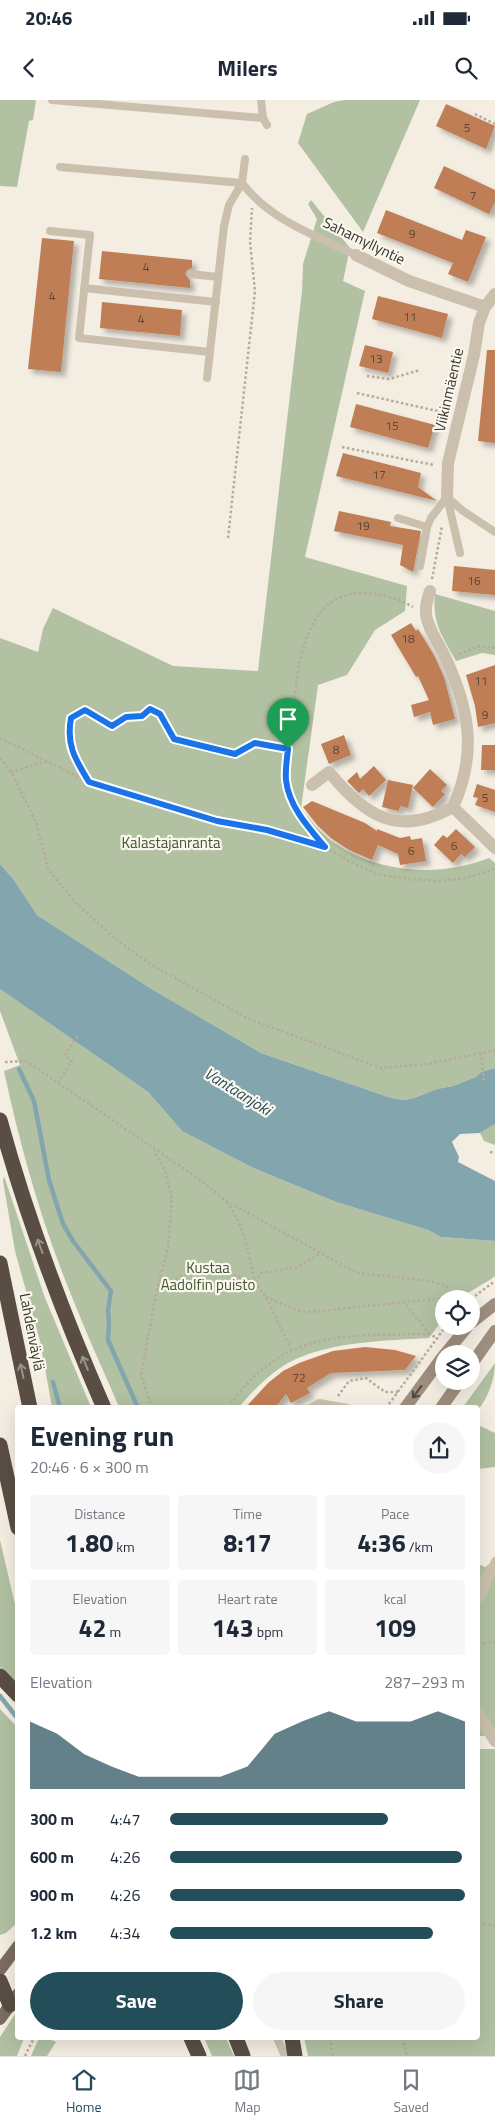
<!DOCTYPE html>
<meta charset="utf-8">
<style>
body{margin:0;font-family:"Titillium Web",sans-serif;background:#f6f6f7;color:#1f2937;height:100vh;display:flex;flex-direction:column;font-size:19px;white-space:nowrap}
*{box-sizing:border-box;margin:0}
p{font-size:16px;color:#747a83}
.icon{flex:none;width:28px;height:28px;fill:none;stroke:currentColor;stroke-width:2;stroke-linecap:round;stroke-linejoin:round}
.map{position:relative;flex:1;overflow:hidden}
.panel{position:absolute;left:15px;top:1305px;width:465px;height:635px;display:flex;flex-direction:column;background:#fff;border-radius:5px;box-shadow:0 5px 20px #0002}
.panel>*{flex:none}
.fabs{position:absolute;left:435px;top:1190px;display:grid;gap:10px}
.fabs a{display:grid;place-items:center;width:45px;height:45px;border-radius:50%;background:#fff;box-shadow:0 5px 20px #0002;font-size:25px}
.pin{position:absolute;display:grid;place-items:center;width:42px;height:42px;color:#fff;margin:-51px -21px;border-radius:50% 50% 50% 0;rotate:-45deg;box-shadow:0 0 5px #0007}
.pin .icon{rotate:45deg}
.round{display:grid;place-items:center;flex:none;width:52px;height:52px;border-radius:26px;background:#f6f6f7}
.overview{display:flex;align-items:center;justify-content:space-between;height:85px;padding:0 15px}
h1{font-size:28px;font-weight:700;line-height:38px}
.figures{display:grid;grid-template-columns:repeat(3,1fr);gap:8px;height:85px;padding:5px 15px}
.figures div{display:grid;align-content:center;border-radius:5px;background:#f6f6f7;text-align:center}
.figures b{font-size:25px;font-weight:700}
.figures small{font-size:14px;font-weight:400}
.figures p{font-size:14px}
.chart{height:140px;padding:10px 15px}
.chart p{display:flex;justify-content:space-between}
.chart svg{width:100%;height:90px;margin-top:5px;fill:#234d59;opacity:.7}
.action{display:flex;gap:10px;margin-top:auto;padding:10px 15px}
.action a{flex:1;height:58px;border-radius:30px;background:#234d59;color:#fff;font-size:20px;font-weight:700;line-height:58px;text-align:center}
.action a+a{background:#f6f6f7;color:#1f2937}
ul{padding:0 15px;list-style:none;font-size:16px}
li{display:grid;grid-template-columns:80px 60px 1fr;align-items:center;height:38px}
li i{height:12px;border-radius:6px;background:#234d59}
.status{display:flex;justify-content:space-between;align-items:center;height:35px;padding:0 25px;background:#fff;direction:ltr}
.status svg{height:14px;fill:currentColor}
header{display:flex;justify-content:space-between;align-items:center;height:65px;padding:0 15px;background:#fff;font-size:22px;font-weight:700}
.dock{display:flex;justify-content:space-around;align-items:center;height:70px;border-top:1px solid #e0e1e3;background:#fff;font-size:14px;color:#747a83}
.dock a{display:grid;justify-items:center;gap:2px}
.dock .active{color:#234d59}
.map>svg:first-child{display:block}
.green{fill:#b2c1a2}
.water{fill:#83a6ae}
.lines{fill:none;stroke-linecap:round;stroke-linejoin:round}
.stream{stroke:#83a6ae;stroke-width:4.5}
.building{fill:#bf7e54;filter:url(#shadow)}
.path{stroke:#b6aa98;stroke-width:2.5;stroke-dasharray:2.5 2.5;stroke-linecap:butt}
.lane{stroke:#cbc0ae;stroke-width:8}
.street{stroke:#cbc0ae;stroke-width:12}
.secondary{stroke:#9e8f7f;stroke-width:12}
.primary{stroke:#7a6c5e;stroke-width:12}
.highway{stroke:#5a4e44;stroke-width:15}
.oneway{stroke:#9a9288}
.oneway2{stroke:#534941}
.route-casing{stroke:#fff;stroke-width:10}
.route{stroke:#1a73e8;stroke-width:6}
.labels{text-anchor:middle;stroke-width:4.5;stroke-linejoin:round;paint-order:stroke}
.number-label{font-size:12px;fill:#5b4536}
.street-label{font-size:15px;fill:#3a322c;stroke:#faf7ef}
.park-label{font-size:15px;fill:#435731;stroke:#faf7ef}
.water-label{font-size:16px;font-style:italic;fill:#234d59;stroke:#faf7ef}
</style>
<div class="status"><b>20:46</b><svg viewBox="0 0 49 12"><path d="M0 12V9h3v3zM5 12V6h3v6zM10 12V3h3v9zM15 12V0h3v12zM26 1h20v11H26zM47 4h2v5h-2z"/></svg></div>
<header><svg class="icon" aria-label="back" viewBox="0 0 24 24"><path d="M15 5l-7 7 7 7"/></svg>Milers<svg class="icon" aria-label="search" viewBox="0 0 24 24"><circle cx="10" cy="10" r="6"/><path d="M15 15l6 6"/></svg></header>
<div class="map">
<svg width="495" height="1956" viewBox="0 0 495 1956">
<defs>
<filter id="shadow"><feDropShadow dx="4.5" dy="4.5" stdDeviation="2.5" flood-color="#0004"/></filter>
</defs>
<rect width="100%" height="100%" fill="#f3ede2"/>
<path class="green" d="M 0,0 L 36,0 L 33,20 L 29,21 L 17,87 L 0,86 Z
M 345,0 L 420,0 L 363,132 L 298,43 L 307,14 L 334,2 Z
M 311,100 L 350,148 L 343,181 L 365,191 L 305,457 L 407,486 L 405,511 L 375,530 L 347,575 L 318,585 L 301,708 C 310,721 323,736 336,744 C 380,774 440,777 489,758 L 495,763 L 495,968 L 481,972 L 476,977 L 453,986 L 437,989 L 414,998 L 404,1000 L 391,998 L 261,953 L 150,888 L 37,815 L 14,780 L 0,764 L 0,538 L 38,552 L 43,529 L 53,508 L 173,566 L 258,571 L 302,191 L 303,164 L 317,119 L 308,104 Z
M 435,494 L 495,511 L 495,555 L 482,553 L 456,561 C 442,536 432,523 435,494 Z
M 0,889 L 148,992 L 182,1031 L 251,1067 L 336,1102 L 428,1130 L 441,1137 L 495,1141 L 495,1176 C 484,1185 471,1189 461,1199 L 444,1199 L 444,1218 L 429,1238 C 383,1241 320,1241 280,1268 C 264,1279 251,1293 239,1307 L 119,1307 C 103,1269 85,1231 70,1192 C 41,1121 20,1046 4,971 L 20,965 L 0,911 Z
M 495,1024 L 495,1045 L 484,1041 L 480,1033 Z
M 4,1076 L 45,1198 L 91,1307 L 52,1307 L 40,1241 L 15,1151 L 3,1081 Z
M 495,1263 C 495,1279 488,1298 478,1310 L 478,1308 L 463,1307 Z
M 478,1325 L 495,1333 L 495,1367 L 478,1369 Z
M 0,1440 L 17,1513 L 17,1583 L 0,1567 Z
M 478,1464 L 485,1467 L 495,1467 L 495,1636 L 478,1636 Z
M 0,1609 L 18,1628 L 17,1823 L 6,1833 L 0,1835 Z
M 478,1649 L 495,1649 L 495,1956 L 308,1956 L 304,1938 L 478,1938 Z
M 17,1911 L 18,1938 L 24,1938 L 17,1956 L 0,1956 L 0,1937 Z
M 39,1938 L 47,1938 L 56,1942 L 47,1956 L 31,1956 Z
M 204,1938 L 226,1938 L 234,1956 L 212,1956 Z"/>
<path class="water" d="M 0,764 L 14,780 L 37,815 L 150,888 L 261,953 L 391,998 L 404,1000 L 414,998 L 437,989 L 453,986 L 476,977 L 481,972 L 495,968 L 495,1024 L 480,1033 L 460,1034 L 452,1042 L 459,1057 L 458,1062 L 495,1081 L 495,1141 L 441,1137 L 428,1130 L 336,1102 L 251,1067 L 182,1031 L 148,992 L 0,889 Z"/>
<g class="lines">
<path class="stream" d="M 19,969 L 34,1001 L 49,1080 L 63,1124 L 73,1141 L 111,1191 L 108,1210 L 109,1224 L 108,1240 L 138,1308
M 53,1282 L 60,1308
M 0,1596 L 18,1619"/>
</g>
<path class="building" d="M 446,4 L 495,26 L 486,49 L 436,26 Z
M 444,66 L 495,90 L 495,102 L 489,114 L 434,88 Z
M 386,110 L 462,140 L 466,130 L 486,137 L 468,182 L 448,174 L 453,163 L 377,133 Z
M 42,138 L 74,141 L 61,272 L 28,269 Z
M 102,151 L 192,160 L 192,168 L 187,170 L 185,174 L 190,180 L 190,188 L 99,179 Z
M 378,196 L 448,214 L 442,238 L 372,219 Z
M 102,202 L 182,210 L 180,236 L 100,228 Z
M 365,245 L 393,252 L 388,273 L 359,266 Z
M 487,250 L 495,250 L 495,343 L 478,341 Z
M 356,304 L 435,325 L 428,348 L 350,327 Z
M 343,353 L 421,373 L 418,387 L 437,401 L 336,376 Z
M 339,411 L 391,422 L 390,426 L 421,431 L 413,472 L 400,465 L 403,445 L 334,431 Z
M 454,466 L 495,470 L 495,495 L 452,491 Z
M 411,523 L 416,531 L 418,529 L 434,555 L 444,577 L 455,619 L 433,625 L 430,612 L 414,617 L 411,605 L 429,600 L 418,576 L 416,577 L 391,535 Z
M 495,565 L 495,623 L 478,627 L 475,606 L 466,575 Z
M 344,635 L 351,655 L 329,664 L 321,644 Z
M 482,645 L 495,645 L 495,670 L 481,670 Z
M 374,666 L 386,680 L 369,696 L 363,689 L 359,693 L 347,681 L 357,672 L 360,679 Z
M 430,669 L 447,685 L 441,691 L 445,694 L 433,707 L 413,688 Z
M 388,680 L 413,685 L 408,708 L 400,706 L 399,711 L 382,707 Z
M 477,684 L 495,690 L 495,712 L 475,705 L 478,698 L 473,697 Z
M 312,701 L 365,723 L 377,731 L 377,729 L 400,738 L 410,736 L 411,740 L 422,738 L 426,761 L 400,765 L 398,754 L 378,745 L 372,760 L 349,750 L 331,738 L 318,726 L 303,707 Z
M 456,729 L 475,747 L 465,757 L 461,754 L 453,763 L 434,745 L 443,735 L 447,738 Z
M 365,1247 L 395,1250 L 416,1256 L 405,1270 L 331,1273 L 307,1288 L 310,1293 L 291,1303 L 286,1294 L 275,1308 L 245,1308 L 268,1283 L 283,1271 L 299,1263 L 333,1251 Z"/>
<g class="lines">
<path class="path" d="M 475,14 L 495,24
M 367,276 L 389,279 L 420,270
M 357,293 L 446,313
M 342,347 L 434,365
M 228,438 L 255,191 L 250,142 L 252,108
M 432,479 L 442,426
M 459,554 L 480,546 L 495,548
M 0,638 L 89,682 L 217,721 L 267,730 L 325,747 L 351,762 L 376,774 L 409,779 L 440,781 L 466,778 L 495,769
M 0,658 L 11,672 L 36,722 L 48,769 L 76,803 L 117,840 L 155,867 L 249,919 L 381,968 L 427,964 L 495,950
M 11,672 L 48,661
M 89,681 C 75,659 66,645 71,618 L 85,610 L 112,626 L 126,617 L 142,617 L 150,609 L 160,614 L 174,639 L 235,654 L 255,643 L 288,649
M 324,746 C 308,727 290,707 286,681 C 283,660 290,630 293,609 C 299,565 303,494 362,493 C 379,493 397,498 413,507
M 481,953 L 484,982
M 5,962 L 26,961 L 199,1079 L 226,1101 L 337,1162 L 358,1173 L 430,1181 L 446,1186 L 455,1197
M 58,983 L 72,962 L 65,955 L 77,937
M 490,1052 L 495,1053
M 227,1102 L 237,1118 L 245,1139 L 255,1182 L 266,1197 L 291,1249
M 255,1182 L 261,1173 L 298,1167 L 321,1153
M 158,1189 C 199,1163 212,1168 255,1182
M 266,1197 L 296,1210 L 310,1212 L 455,1197 L 457,1199
M 471,1199 L 495,1181
M 403,1201 L 429,1233
M 338,1296 L 349,1281 L 366,1278 L 385,1292 L 398,1292
M 152,1308 L 141,1275 L 157,1189 L 168,1148 L 172,1098 L 165,1071 L 154,1051
M 228,1308 C 282,1228 345,1236 429,1234 L 437,1238
M 386,1308 L 446,1226
M 478,1544 L 495,1542
M 478,1823 L 495,1826
M 330,1938 L 333,1956
M 402,1938 L 407,1956
M 25,1956 L 34,1938"/>
<path class="lane" d="M 52,0 L 263,18 L 267,25
M 261,0 L 263,18
M 60,67 L 242,83 C 270,120 316,136 356,155
M 50,131 L 90,135 L 79,238 L 210,252
M 191,174 L 218,177
M 84,188 L 216,202
M 207,278 L 224,126 L 229,105 L 242,83 L 245,59
M 447,397 L 463,411 L 495,432
M 447,397 L 460,453
M 398,418 L 427,427
M 420,466 L 427,427 L 431,418 L 447,397
M 310,1308 L 319,1303 L 347,1308
M 491,1470 L 495,1461
M 277,1938 L 285,1956"/>
<path class="street" d="M 356,155 L 409,181 L 485,207
M 447,397 L 448,363 L 474,255 L 479,223 L 485,207 L 495,194
M 430,491 C 428,497 425,506 426,513 C 426,526 441,547 446,559 C 470,611 477,654 453,707 L 495,748
M 312,685 L 329,672 C 365,716 398,738 453,707
M 478,1498 L 491,1470
M 478,1613 L 495,1641"/>
<path class="secondary" d="M 471,1223 L 495,1204
M 445,1254 L 468,1226
M 471,1265 L 495,1231
M 405,1308 L 444,1255
M 441,1308 L 460,1281"/>
<path class="primary" d="M 0,1870 L 18,1846
M 0,1919 L 18,1894"/>
<path class="highway" d="M 0,1020 C 27,1119 63,1214 104,1308
M 0,1163 L 30,1308
M 0,1345 L 18,1428
M 0,1576 L 18,1595
M 0,1881 L 10,1905
M 191,1938 L 199,1956
M 236,1938 L 243,1956
M 292,1938 L 295,1956"/>
</g>
<defs><path id="oneway-shaft" d="M-6 0H5M1.5-3L5.5 0L1.5 3" fill="none" stroke-width="1.6" stroke-linecap="round" stroke-linejoin="round" transform="scale(1.25)"/></defs>
<g class="oneway">
<use href="#oneway-shaft" transform="translate(40 1146) rotate(-110)"/>
<use href="#oneway-shaft" transform="translate(85 1263) rotate(-112)"/>
<use href="#oneway-shaft" transform="translate(22 1271) rotate(-102)"/>
</g>
<use class="oneway2" href="#oneway-shaft" transform="translate(417 1292) rotate(126)"/>
<g class="lines">
<g class="route-casing">
<path id="route" d="M 150,609 L 160,614 L 174,639 L 235,654 L 255,643 L 288,649 C 287,659 285,670 286,680 C 289,707 309,728 325,747 L 267,730 L 217,721 L 89,682 C 75,659 66,645 71,618 L 85,610 L 112,626 L 126,617 L 142,616 Z"/>
</g>
<use href="#route" class="route"/>
</g>
<g class="labels">
<g class="number-label">
<text x="467" y="32">5</text>
<text x="473" y="100">7</text>
<text x="412" y="138">9</text>
<text x="146" y="171">4</text>
<text x="52" y="200">4</text>
<text x="410" y="221">11</text>
<text x="141" y="223">4</text>
<text x="376" y="263">13</text>
<text x="392" y="330">15</text>
<text x="379" y="379">17</text>
<text x="363" y="430">19</text>
<text x="474" y="485">16</text>
<text x="408" y="543">18</text>
<text x="481" y="585">11</text>
<text x="485" y="619">9</text>
<text x="336" y="654">8</text>
<text x="485" y="702">5</text>
<text x="454" y="750">6</text>
<text x="411" y="755">6</text>
<text x="299" y="1282">72</text>
</g>
<g class="street-label">
<text transform="translate(364 141) rotate(26)" y="5">Sahamyllyntie</text>
<text transform="translate(449 290) rotate(-77)" y="5">Viikinmäentie</text>
<text transform="translate(32 1232) rotate(79)" y="5">Lahdenväylä</text>
</g>
<g class="park-label">
<text x="171" y="748">Kalastajanranta</text>
<text x="208" y="1173">Kustaa<tspan x="208" dy="17">Aadolfin puisto</tspan></text>
</g>
<g class="water-label">
<text transform="translate(238 991) rotate(32)" y="6">Vantaanjoki</text>
</g>
</g>
</svg>
<div class="fabs">
<a><svg class="icon" aria-label="locate" viewBox="0 0 24 24"><circle cx="12" cy="12" r="6"/><path d="M12 2v4M12 18v4M2 12h4M18 12h4"/></svg></a>
<a><svg class="icon" aria-label="layers" viewBox="0 0 24 24"><path d="M12 4l9 5-9 5-9-5zM3 14l9 5 9-5"/></svg></a>
</div>
<div class="pin" style="left:288px;top:649px;background:#1e9e55"><svg class="icon" aria-label="arrive" viewBox="0 0 24 24"><path d="M6 21V4h12l-3 4 3 4H6"/></svg></div>
<section class="panel">
<div class="overview"><div><h1>Evening run</h1><p>20:46 · 6 × 300 m</p></div><a class="round"><svg class="icon" aria-label="share" viewBox="0 0 24 24"><path d="M12 15V3M7 8l5-5 5 5M5 13v7h14v-7"/></svg></a></div>
<div class="figures">
<div><p>Distance</p><b>1.80<small> km</small></b></div>
<div><p>Time</p><b>8:17</b></div>
<div><p>Pace</p><b>4:36<small> /km</small></b></div>
</div>
<div class="figures">
<div><p>Elevation</p><b>42<small> m</small></b></div>
<div><p>Heart rate</p><b>143<small> bpm</small></b></div>
<div><p>kcal</p><b>109</b></div>
</div>
<div class="chart"><p><span>Elevation</span>287–293 m</p>
<svg viewBox="0 0 160 44" preserveAspectRatio="none"><path d="M0 44V11L10 17L20 27L30 33L40 38L50 38L60 38L70 38L80 33L90 17L100 11L110 6L120 11L130 11L140 11L150 6L160 11V44z"/></svg>
</div>
<ul>
<li><b>300 m</b>4:47<i style="width:74%"></i></li>
<li><b>600 m</b>4:26<i style="width:99%"></i></li>
<li><b>900 m</b>4:26<i style="width:100%"></i></li>
<li><b>1.2 km</b>4:34<i style="width:89%"></i></li>
</ul>
<div class="action"><a>Save</a><a>Share</a></div>
</section>
</div>
<nav class="dock">
<a class="active"><svg class="icon" aria-label="home" viewBox="0 0 24 24"><path d="M3 11l9-7 9 7M6 9v11h12V9"/></svg>Home</a>
<a><svg class="icon" aria-label="map" viewBox="0 0 24 24"><path d="M3 6l6-2 6 2 6-2v14l-6 2-6-2-6 2zM9 4v14M15 6v14"/></svg>Map</a>
<a><svg class="icon" aria-label="saved" viewBox="0 0 24 24"><path d="M7 4h10v16l-5-4-5 4z"/></svg>Saved</a>
</nav>
